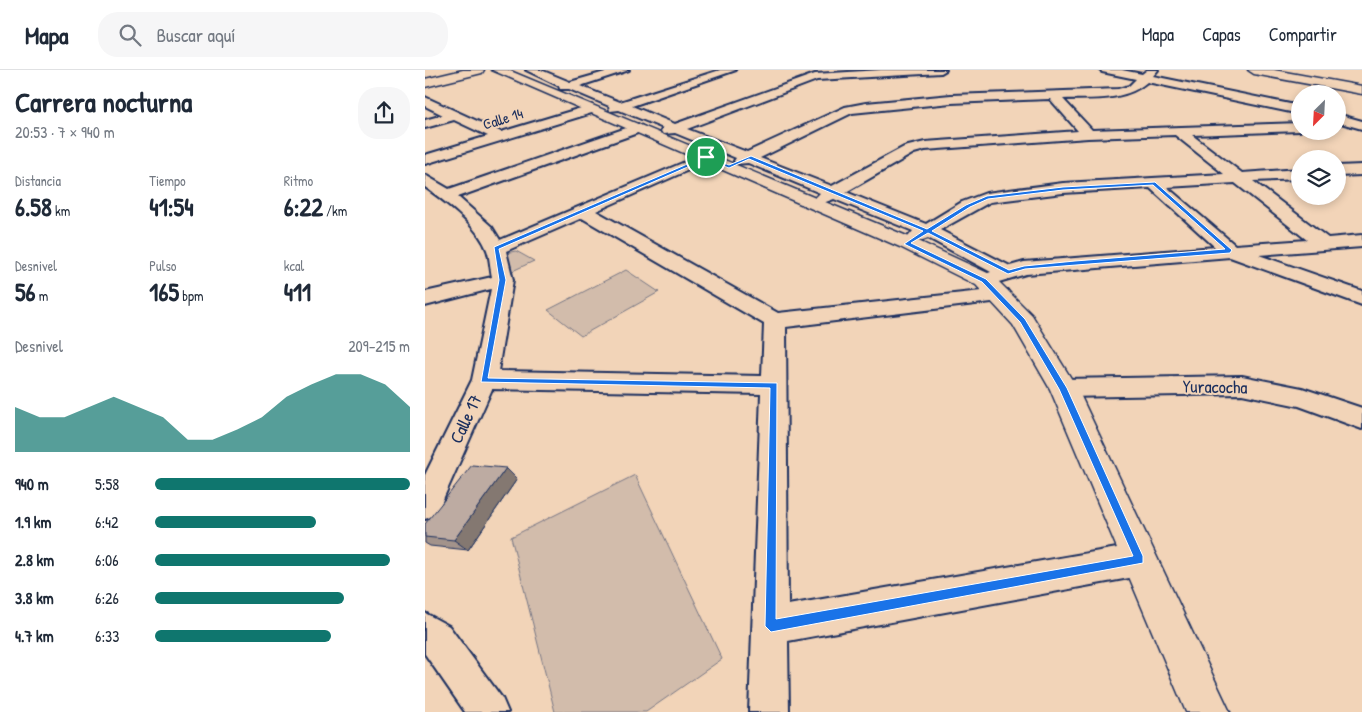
<!DOCTYPE html>
<html lang="es">
<meta charset="utf-8">
<style>
body{margin:0;font-family:"Patrick Hand",sans-serif;background:#f6f6f7;color:#1f2937;height:100vh;display:flex;flex-direction:column;font-size:19px;white-space:nowrap}
*{box-sizing:border-box;margin:0}
p{font-size:16px;color:#747a83}
.icon{flex:none;width:28px;height:28px;fill:none;stroke:currentColor;stroke-width:2;stroke-linecap:round;stroke-linejoin:round}
.map{position:relative;flex:1;overflow:hidden}
.drawer{display:flex;flex-direction:column;background:#fff;width:425px}
.drawer>*{flex:none}
.needle{width:32px;rotate:204deg}
.tools{position:absolute;left:866px;top:15px;display:grid;gap:10px}
.tools a{display:grid;place-items:center;width:55px;height:55px;border-radius:50%;background:#fff;box-shadow:0 2px 8px #0003;font-size:25px}
.pin{position:absolute;display:grid;place-items:center;width:42px;height:42px;color:#fff;margin:-21px;border:2px solid #fff;border-radius:50%;box-shadow:0 1px 5px #0007}
.round{display:grid;place-items:center;flex:none;width:52px;height:52px;border-radius:20px;background:#f6f6f7}
.headline{display:flex;align-items:center;justify-content:space-between;height:85px;padding:0 15px}
h1{font-size:28px;font-weight:700;line-height:38px}
.figures{display:grid;grid-template-columns:repeat(3,1fr);gap:8px;height:85px;padding:5px 15px}
.figures div{display:grid;align-content:center}
.figures b{font-size:25px;font-weight:700}
.figures small{font-size:14px;font-weight:400}
.figures p{font-size:14px}
.chart{height:140px;padding:10px 15px}
.chart p{display:flex;justify-content:space-between}
.chart svg{width:100%;height:90px;margin-top:5px;fill:#0f766e;opacity:.7}
ul{padding:0 15px;list-style:none;font-size:16px}
li{display:grid;grid-template-columns:80px 60px 1fr;align-items:center;height:38px}
li i{height:12px;border-radius:6px;background:#0f766e}
header{display:flex;align-items:center;gap:30px;box-sizing:border-box;height:70px;padding:0 25px;background:#fff;border-bottom:1px solid #e0e1e3}
header strong{font-size:24px}
nav{display:flex;gap:28px;margin-inline-start:auto;font-size:18px}
.search{width:350px;height:45px;background:#f6f6f7;display:flex;align-items:center;gap:12px;box-sizing:border-box;padding:0 18px;border-radius:20px;color:#747a83;font-size:19px}
main{display:flex;flex:1;min-height:0}
.map>svg:first-child{display:block}
.green{fill:#d2bcab;stroke:#767684}
.lines{fill:none;stroke-linecap:round;stroke-linejoin:round}
.minor-casing{stroke:#1b2f5e;stroke-width:4}
.tertiary-casing{stroke:#1b2f5e;stroke-width:3}
.secondary-casing{stroke:#1b2f5e;stroke-width:3}
.minor{fill:#f2d4b8;fill-rule:evenodd}
.tertiary{fill:#f2d4b8;fill-rule:evenodd}
.secondary{fill:#f2d4b8;fill-rule:evenodd}
.wall{fill:#a3938b;stroke:#1b2f5e}
.shaded-wall{fill:#847871;stroke:#1b2f5e}
.building{fill:#bdaba2;stroke:#1b2f5e}
.route{fill:#1a73e8;stroke:#fff;fill-rule:evenodd}
.labels{text-anchor:middle;stroke-width:4;stroke-linejoin:round;paint-order:stroke}
.far-street-label{font-size:15px;fill:#1b2f5e;stroke:#f2d4b8}
.street-label{font-size:18px;fill:#1b2f5e;stroke:#f2d4b8}
</style>
<header>
<strong>Mapa</strong>
<div class="search"><svg class="icon" aria-label="search" viewBox="0 0 24 24"><circle cx="10" cy="10" r="6"/><path d="M15 15l6 6"/></svg>Buscar aquí</div>
<nav><a>Mapa</a><a>Capas</a><a>Compartir</a></nav>
</header>
<main>
<section class="drawer">
<div class="headline"><div><h1>Carrera nocturna</h1><p>20:53 · 7 × 940 m</p></div><a class="round"><svg class="icon" aria-label="share" viewBox="0 0 24 24"><path d="M12 15V3M7 8l5-5 5 5M5 13v7h14v-7"/></svg></a></div>
<div class="figures">
<div><p>Distancia</p><b>6.58<small> km</small></b></div>
<div><p>Tiempo</p><b>41:54</b></div>
<div><p>Ritmo</p><b>6:22<small> /km</small></b></div>
</div>
<div class="figures">
<div><p>Desnivel</p><b>56<small> m</small></b></div>
<div><p>Pulso</p><b>165<small> bpm</small></b></div>
<div><p>kcal</p><b>411</b></div>
</div>
<div class="chart"><p><span>Desnivel</span>209–215 m</p>
<svg viewBox="0 0 160 44" preserveAspectRatio="none"><path d="M0 44V22L10 27L20 27L30 22L40 17L50 22L60 27L70 38L80 38L90 33L100 27L110 17L120 11L130 6L140 6L150 11L160 22V44z"/></svg>
</div>
<ul>
<li><b>940 m</b>5:58<i style="width:100%"></i></li>
<li><b>1.9 km</b>6:42<i style="width:63%"></i></li>
<li><b>2.8 km</b>6:06<i style="width:92%"></i></li>
<li><b>3.8 km</b>6:26<i style="width:74%"></i></li>
<li><b>4.7 km</b>6:33<i style="width:69%"></i></li>
</ul>
</section>
<div class="map">
<svg width="937" height="642" viewBox="0 0 937 642">
<rect width="100%" height="100%" fill="#f2d4b8"/>
<filter id="ink" filterUnits="userSpaceOnUse"><feTurbulence type="fractalNoise" baseFrequency=".02" numOctaves="2"/><feDisplacementMap in="SourceGraphic" scale="10" xChannelSelector="R" yChannelSelector="G"/><feConvolveMatrix kernelMatrix="1 2 1 2 8 2 1 2 1" color-interpolation-filters="sRGB"/></filter>
<g filter="url(#ink)">
<path class="green" d="M 91,181 L 109,191 L 81,204 L 80,183 Z
M 201,200 L 234,222 L 156,266 L 123,240 Z
M 210,405 L 297,589 L 221,642 L 130,642 L 86,467 Z"/>
<g class="lines">
<g class="minor-casing">
<path id="minor" d="M 101,0 L 116,0 L 145,12 L 187,0 L 204,0 L 155,16 L 195,32 L 295,0 L 311,0 L 207,36 L 250,54 L 390,4 L 456,0 L 521,0 L 516,3 L 392,10 L 262,59 L 322,82 L 420,37 L 441,33 L 526,25 L 693,19 L 704,16 L 711,9 L 677,2 L 676,0 L 697,0 L 717,4 L 722,0 L 733,0 L 728,6 L 875,36 L 875,44 L 722,12 C 699,32 667,28 638,29 L 667,60 L 875,53 L 875,61 L 767,65 L 817,103 L 875,99 L 875,109 L 828,111 L 903,168 L 937,165 L 937,177 L 834,185 L 937,221 L 937,235 L 805,187 L 601,204 L 567,214 L 560,212 L 557,208 L 560,204 L 566,202 L 503,168 L 492,172 L 486,171 L 483,167 L 488,161 L 409,129 L 398,133 L 392,132 L 390,128 L 395,123 L 323,93 L 311,94 L 309,91 L 311,88 L 250,63 L 238,64 L 236,61 L 238,58 L 194,40 L 185,41 L 184,36 L 144,19 L 135,19 L 134,16 ZM 625,29 L 653,61 L 500,72 L 479,77 L 407,116 L 335,88 L 427,43 L 526,33 ZM 750,65 L 799,104 L 638,113 L 561,123 L 537,132 L 501,154 L 421,122 L 489,83 L 500,80 L 663,68 ZM 810,113 L 882,170 L 810,175 L 742,117 ZM 725,118 L 790,177 L 599,192 L 585,196 L 515,160 L 565,132 L 638,123 Z
M 0,27 L 76,62 L 166,35 L 172,39 L 170,42 L 0,94 L 0,85 L 63,66 L 29,50 L 0,58 L 0,50 L 18,45 L 0,36 Z
M 912,44 L 937,51 L 937,59 L 912,52 Z
M 213,54 L 220,58 L 218,61 L 33,127 L 67,157 L 75,170 L 281,83 L 288,87 L 286,90 L 171,141 L 353,243 L 575,219 L 582,220 L 585,225 L 582,230 L 575,231 L 361,257 L 363,535 L 715,474 L 726,479 L 731,490 L 726,501 L 715,506 L 363,571 L 364,642 L 324,642 L 336,324 L 67,319 L 11,445 L 0,449 L 0,405 L 47,310 L 66,219 L 0,236 L 0,222 L 67,207 C 65,198 65,188 62,180 C 54,157 20,131 0,117 L 0,105 L 24,119 ZM 157,148 L 339,254 L 337,306 L 73,301 L 88,210 L 81,181 Z
M 937,95 L 937,105 L 912,106 L 912,96 Z
M 817,306 L 877,318 L 937,338 L 937,359 L 874,336 L 817,324 L 638,327 L 629,324 L 626,318 L 629,312 L 638,309 Z
M 0,543 L 24,556 L 77,628 L 83,642 L 40,642 L 0,584 Z"/>
</g>
<g class="tertiary-casing">
<path id="tertiary" d="M 38,0 L 59,0 L 57,3 L 0,17 L 0,9 Z
M 823,0 L 849,0 L 937,16 L 937,24 L 829,4 Z"/>
</g>
<g class="secondary-casing">
<path id="secondary" d="M 67,0 L 83,0 L 489,169 L 567,205 L 607,245 L 652,318 L 805,642 L 761,642 L 625,319 L 588,255 L 551,215 L 475,177 Z"/>
</g>
<use href="#minor" class="minor"/>
<use href="#tertiary" class="tertiary"/>
<use href="#secondary" class="secondary"/>
</g>
<path class="wall" d="M 92,409 L 43,480 L 5,476 L 0,473 L 0,454 Z"/>
<path class="shaded-wall" d="M 81,398 L 92,409 L 43,480 L 29,470 Z"/>
<path class="building" d="M 47,395 L 81,398 L 29,470 L 0,467 L 0,454 Z"/>
</g>
<path class="route" d="M 281,86 L 304,95 L 326,86 L 502,159 L 541,135 L 562,126 L 638,117 L 730,112 L 807,180 L 805,183 L 600,199 L 583,204 L 503,163 L 486,173 L 561,209 L 600,249 L 642,318 L 718,486 L 718,493 L 346,562 L 340,556 L 345,318 L 56,312 L 74,210 L 69,177 ZM 281,89 L 304,98 L 324,89 L 498,161 L 479,174 L 557,212 L 595,252 L 634,319 L 708,486 L 351,549 L 352,313 L 63,308 L 81,210 L 74,179 ZM 728,115 L 800,179 L 650,191 L 599,196 L 584,200 L 507,161 L 545,137 L 563,129 L 638,120 Z"/>
<g class="labels">
<g class="far-street-label">
<text transform="translate(78 49) rotate(-17)" y="5">Calle 14</text>
</g>
<g class="street-label">
<text transform="translate(790 317) rotate(1)" y="6">Yuracocha</text>
<text transform="translate(41 349) rotate(-65)" y="6">Calle 17</text>
</g>
</g>
</svg>
<div class="tools">
<a><svg class="needle" viewBox="-14 -14 28 28"><path d="M0-13l5 13h-10z" fill="#e53935"/><path d="M0 13l5-13h-10z" fill="#747a83"/></svg></a>
<a><svg class="icon" aria-label="layers" viewBox="0 0 24 24"><path d="M12 4l9 5-9 5-9-5zM3 14l9 5 9-5"/></svg></a>
</div>
<div class="pin" style="left:281px;top:87px;background:#1e9e55"><svg class="icon" aria-label="arrive" viewBox="0 0 24 24"><path d="M6 21V4h12l-3 4 3 4H6"/></svg></div>
</div>
</main>
